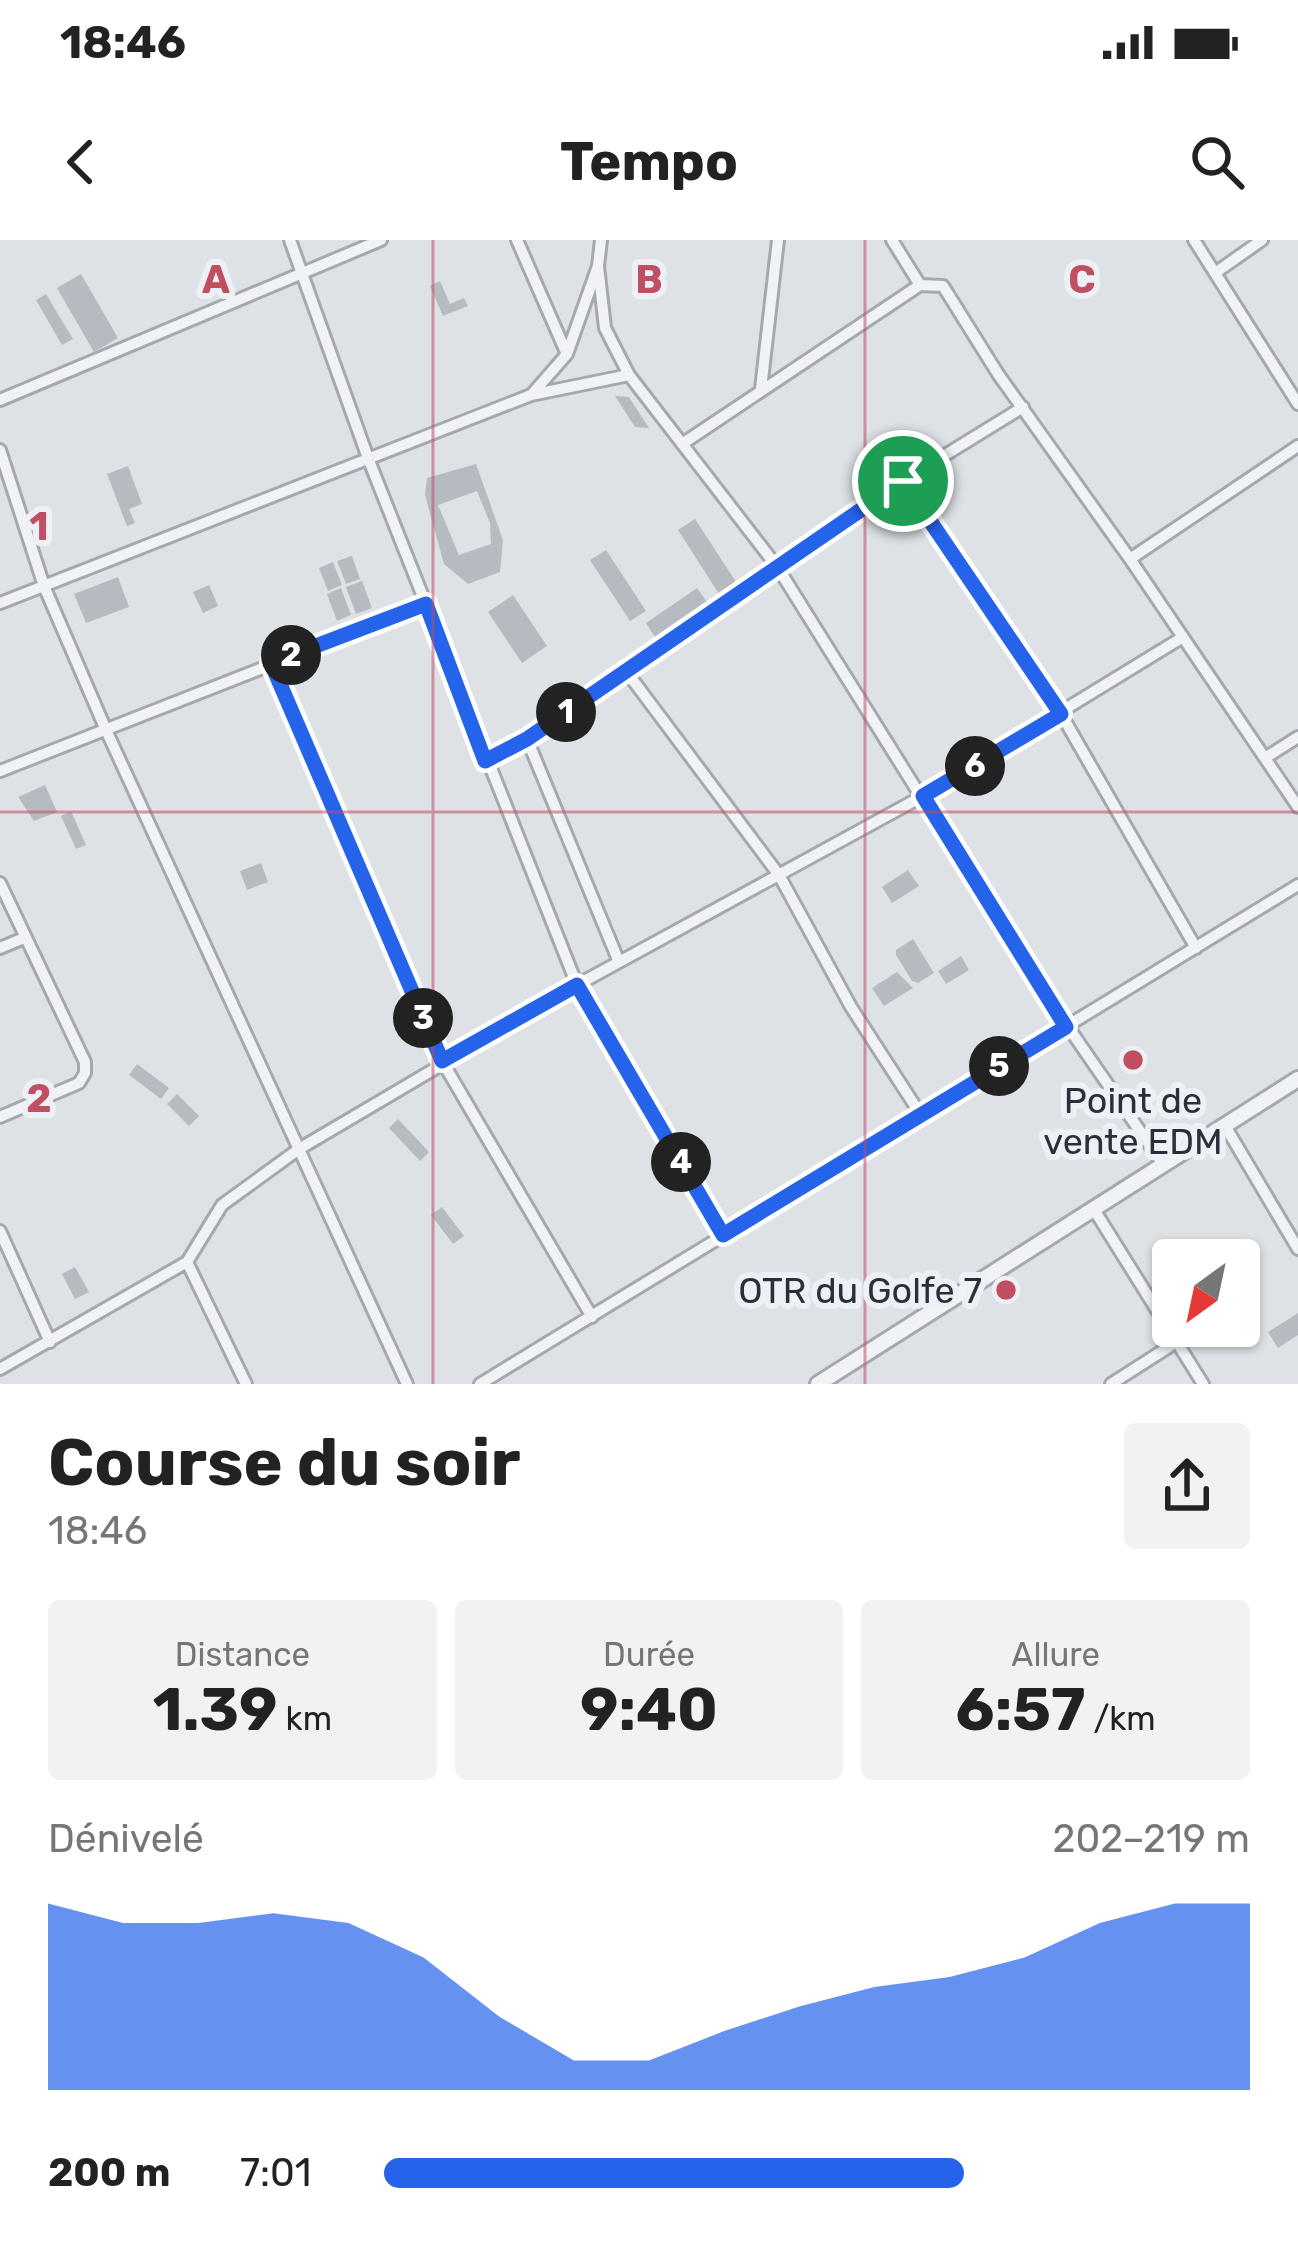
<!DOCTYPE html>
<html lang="fr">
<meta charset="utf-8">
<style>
body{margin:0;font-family:Rubik,sans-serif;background:#f2f2f2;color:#222;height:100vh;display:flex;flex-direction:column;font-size:45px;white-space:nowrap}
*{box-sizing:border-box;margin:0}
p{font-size:39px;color:#767676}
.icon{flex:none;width:66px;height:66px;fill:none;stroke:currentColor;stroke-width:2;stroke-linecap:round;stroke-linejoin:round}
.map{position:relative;height:1144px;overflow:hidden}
.side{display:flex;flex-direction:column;background:#fff;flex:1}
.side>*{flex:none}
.needle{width:78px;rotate:213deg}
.controls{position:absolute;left:1152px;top:999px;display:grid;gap:24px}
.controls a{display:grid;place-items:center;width:108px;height:108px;border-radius:12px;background:#fff;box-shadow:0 3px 9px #0004;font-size:60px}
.pin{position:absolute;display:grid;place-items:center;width:102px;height:102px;color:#fff;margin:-51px;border:6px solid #fff;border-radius:50%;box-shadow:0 3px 12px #0007}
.km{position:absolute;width:60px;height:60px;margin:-30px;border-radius:50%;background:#222;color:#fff;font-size:33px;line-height:60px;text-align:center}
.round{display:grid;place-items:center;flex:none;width:126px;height:126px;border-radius:12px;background:#f2f2f2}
.summary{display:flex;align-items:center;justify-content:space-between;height:204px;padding:0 48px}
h1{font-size:66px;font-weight:700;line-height:90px}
.stats{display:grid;grid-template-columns:repeat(3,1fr);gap:18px;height:204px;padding:12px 48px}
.stats div{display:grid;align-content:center;border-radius:12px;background:#f2f2f2;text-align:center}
.stats b{font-size:60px;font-weight:700}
.stats small{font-size:33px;font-weight:400}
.stats p{font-size:33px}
.chart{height:336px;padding:24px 48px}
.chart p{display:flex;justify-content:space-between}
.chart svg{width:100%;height:216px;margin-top:12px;fill:#2563eb;opacity:.7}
ul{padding:0 48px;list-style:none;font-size:39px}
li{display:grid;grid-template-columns:192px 144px 1fr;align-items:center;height:90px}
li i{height:30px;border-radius:15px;background:#2563eb}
.status{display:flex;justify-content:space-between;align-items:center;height:84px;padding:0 60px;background:#fff;direction:ltr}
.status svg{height:33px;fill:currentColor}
header{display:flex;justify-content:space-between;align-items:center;height:156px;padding:0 48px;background:#fff;font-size:54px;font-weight:700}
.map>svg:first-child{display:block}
.building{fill:#b6bbc2;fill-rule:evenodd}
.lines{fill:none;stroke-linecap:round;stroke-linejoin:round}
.minor-casing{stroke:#a4a9b0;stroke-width:16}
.tertiary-casing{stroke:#a4a9b0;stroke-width:20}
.minor{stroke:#f1f2f5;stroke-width:10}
.tertiary{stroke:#f1f2f5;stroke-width:14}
.route-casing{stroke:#fff;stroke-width:24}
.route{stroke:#2563eb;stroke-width:15}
.grid{fill:none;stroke:#c04f62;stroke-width:3;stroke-opacity:0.55}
.poi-dot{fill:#c04f62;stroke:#edf0f4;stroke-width:4.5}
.labels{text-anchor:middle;stroke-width:12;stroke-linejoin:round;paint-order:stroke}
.poi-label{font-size:36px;fill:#29303c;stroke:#edf0f4}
.grid-label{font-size:39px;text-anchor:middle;font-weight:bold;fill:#c04f62;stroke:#edf0f4;stroke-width:12;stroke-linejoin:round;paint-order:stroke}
</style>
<div class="status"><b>18:46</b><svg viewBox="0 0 49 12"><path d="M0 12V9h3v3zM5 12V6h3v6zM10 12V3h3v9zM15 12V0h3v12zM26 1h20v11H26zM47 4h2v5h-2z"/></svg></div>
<header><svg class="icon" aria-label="back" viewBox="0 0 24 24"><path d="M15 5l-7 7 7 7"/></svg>Tempo<svg class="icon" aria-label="search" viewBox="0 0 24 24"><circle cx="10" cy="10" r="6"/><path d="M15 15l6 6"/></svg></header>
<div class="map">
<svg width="1298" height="1144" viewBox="0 0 1298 1144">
<rect width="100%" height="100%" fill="#dee2e6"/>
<path class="building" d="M 81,34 L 118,98 L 94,112 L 57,48 Z
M 440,41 L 450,64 L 464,58 L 468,66 L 443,76 L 430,46 Z
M 46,54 L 73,99 L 62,105 L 36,60 Z
M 615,156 L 629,157 L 649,188 L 635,187 Z
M 476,224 L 503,300 L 500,332 L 468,344 L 444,324 L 425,255 L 427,238 ZM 477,251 L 490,283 L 491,304 L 459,315 L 438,265 Z
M 128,226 L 142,264 L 129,269 L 135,283 L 127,286 L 107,234 Z
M 695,279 L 736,342 L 719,354 L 678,290 Z
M 606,310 L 646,371 L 630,381 L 590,320 Z
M 352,316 L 360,339 L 346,344 L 337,321 Z
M 333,322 L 342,345 L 328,351 L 319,328 Z
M 118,337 L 129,367 L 86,383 L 74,354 Z
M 362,341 L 372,368 L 356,374 L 346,347 Z
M 209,345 L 218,366 L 203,373 L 193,352 Z
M 341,348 L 351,375 L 337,381 L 327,354 Z
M 697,348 L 707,362 L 655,397 L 646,383 Z
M 513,355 L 547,406 L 522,423 L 488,372 Z
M 45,545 L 57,572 L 34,581 L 18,557 Z
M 71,571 L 86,605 L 76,609 L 61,576 Z
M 261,623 L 268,642 L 247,650 L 240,631 Z
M 908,630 L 919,646 L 892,663 L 882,647 Z
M 913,699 L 934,733 L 918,743 L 912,741 L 896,715 L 896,710 Z
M 961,716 L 969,730 L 946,744 L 938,731 Z
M 897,732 L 913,748 L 884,766 L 872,748 Z
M 137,824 L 169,848 L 161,859 L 129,835 Z
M 177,854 L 199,876 L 189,886 L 167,864 Z
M 398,879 L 429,912 L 420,921 L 389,888 Z
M 442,967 L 464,996 L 453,1004 L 431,975 Z
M 75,1027 L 89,1052 L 75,1059 L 62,1034 Z
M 1298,1073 L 1298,1095 L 1278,1108 L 1268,1092 Z"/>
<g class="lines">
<g class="minor-casing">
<path id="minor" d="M 290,0 L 368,218 L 577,745 L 723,995
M 517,0 L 566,112
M 892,0 L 920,45
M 1194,0 L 1298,164
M 598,26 L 605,88 L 629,135 L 778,328 L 1035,739 L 1162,923
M 1215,33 L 1262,0
M 761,149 L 778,0
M 533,153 L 567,114 L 598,26 L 601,0
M 0,160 L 381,0
M 682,204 L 920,45 L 943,46 L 998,134 L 1130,319 L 1298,567
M 0,210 L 44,346 L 106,490 L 407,1144
M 903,241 L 1023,167
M 1130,319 L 1298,206
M 0,363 L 531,155 L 629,135
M 271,423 L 442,821 L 592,1077
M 626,431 L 779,635 L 851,767 L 919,872
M 527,499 L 619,722
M 1265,518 L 1298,497
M 485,521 L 527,499 L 903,241 L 1061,474 L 1196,708
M 0,531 L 426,364
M 0,643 L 85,822 L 85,833 L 79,843 L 0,877
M 0,708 L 24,698
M 1224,884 L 1298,1009
M 1093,968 L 1203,1144
M 0,991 L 50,1102
M 187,1022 L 246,1144
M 0,1129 L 187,1022 L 222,965 L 299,909 L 577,745 L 923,556 L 1183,397
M 480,1144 L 1298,645
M 1111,1144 L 1178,1101"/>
</g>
<g class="tertiary-casing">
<path id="tertiary" d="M 818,1144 L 1298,839"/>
</g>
<use href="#minor" class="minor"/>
<use href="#tertiary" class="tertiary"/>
</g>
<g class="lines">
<g class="route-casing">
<path id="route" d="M 903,241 L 1061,474 L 923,556 L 1066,787 L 723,995 L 577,745 L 442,821 L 271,423 L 426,364 L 485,521 L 527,499 Z"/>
</g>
<use href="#route" class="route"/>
</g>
<path class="grid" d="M 433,0 L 433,1144M 865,0 L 865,1144M 0,572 L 1298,572"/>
<g class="poi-dot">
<circle cx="1133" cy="820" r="12"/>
<circle cx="1006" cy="1050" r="12"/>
</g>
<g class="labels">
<g class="poi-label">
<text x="1133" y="873">Point de<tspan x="1133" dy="41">vente EDM</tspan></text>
<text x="982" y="1063" text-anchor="end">OTR du Golfe 7</text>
</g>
</g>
<g class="grid-label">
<text x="216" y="53">A</text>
<text x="649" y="53">B</text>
<text x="1082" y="53">C</text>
<text x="39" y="300">1</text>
<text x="39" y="872">2</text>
</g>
</svg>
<div class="controls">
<a><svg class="needle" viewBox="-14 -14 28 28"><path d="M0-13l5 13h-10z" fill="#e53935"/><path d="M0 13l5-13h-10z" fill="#767676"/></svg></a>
</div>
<div class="pin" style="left:903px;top:241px;background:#1e9e55"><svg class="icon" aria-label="arrive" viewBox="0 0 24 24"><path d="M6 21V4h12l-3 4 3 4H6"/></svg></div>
<b class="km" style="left:566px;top:472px">1</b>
<b class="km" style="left:291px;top:415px">2</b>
<b class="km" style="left:423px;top:778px">3</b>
<b class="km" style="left:681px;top:922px">4</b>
<b class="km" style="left:999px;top:826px">5</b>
<b class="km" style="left:975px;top:526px">6</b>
</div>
<section class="side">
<div class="summary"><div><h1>Course du soir</h1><p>18:46</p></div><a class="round"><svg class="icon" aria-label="share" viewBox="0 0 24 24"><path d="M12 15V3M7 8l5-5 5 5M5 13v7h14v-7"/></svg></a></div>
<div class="stats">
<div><p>Distance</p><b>1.39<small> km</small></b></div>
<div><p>Durée</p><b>9:40</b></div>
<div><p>Allure</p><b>6:57<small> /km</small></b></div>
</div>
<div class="chart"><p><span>Dénivelé</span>202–219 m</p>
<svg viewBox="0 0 160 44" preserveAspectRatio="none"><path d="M0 44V6L10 10L20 10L30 8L40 10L50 17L60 29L70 38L80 38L90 32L100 27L110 23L120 21L130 17L140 10L150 6L160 6V44z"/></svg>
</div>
<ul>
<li><b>200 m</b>7:01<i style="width:67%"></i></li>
</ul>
</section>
